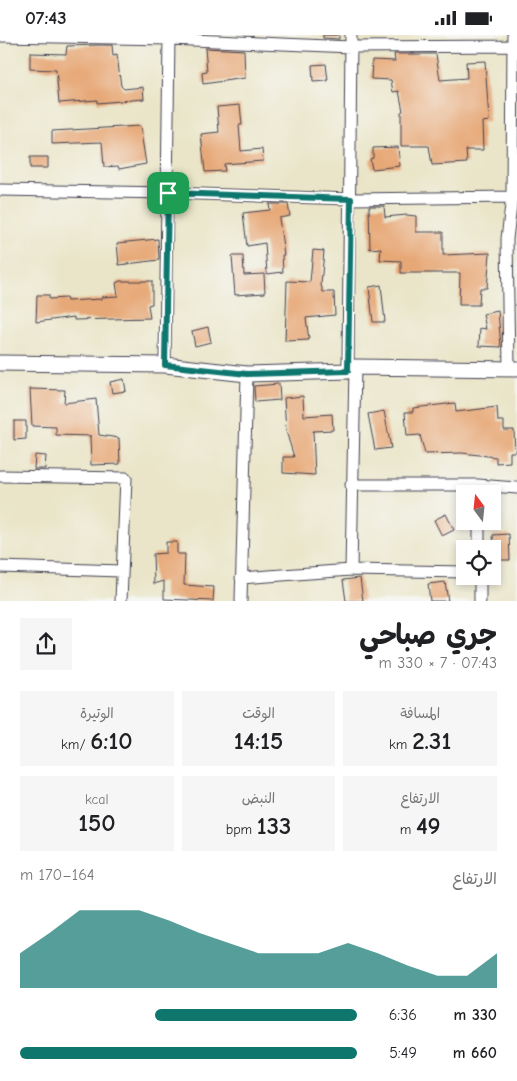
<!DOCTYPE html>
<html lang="ar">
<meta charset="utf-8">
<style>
body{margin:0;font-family:"Comic Neue","Playpen Sans Arabic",sans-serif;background:#f6f6f6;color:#202124;direction:rtl;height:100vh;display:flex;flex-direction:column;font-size:19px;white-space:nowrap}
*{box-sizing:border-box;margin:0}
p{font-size:16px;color:#757577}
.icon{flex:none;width:28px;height:28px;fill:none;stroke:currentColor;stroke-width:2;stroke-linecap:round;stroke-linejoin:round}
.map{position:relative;height:566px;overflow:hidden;direction:ltr}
.sheet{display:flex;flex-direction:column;background:#fff;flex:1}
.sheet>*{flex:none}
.needle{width:32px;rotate:345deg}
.fabs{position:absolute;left:456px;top:450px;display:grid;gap:10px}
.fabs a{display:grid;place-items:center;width:45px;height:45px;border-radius:0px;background:#fff;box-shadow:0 2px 8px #0003;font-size:25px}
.pin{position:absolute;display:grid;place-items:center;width:42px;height:42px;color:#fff;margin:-21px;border-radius:10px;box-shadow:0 2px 8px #0006}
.round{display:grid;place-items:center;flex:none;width:52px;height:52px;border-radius:0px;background:#f6f6f6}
.head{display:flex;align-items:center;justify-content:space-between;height:85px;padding:0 20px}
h1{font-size:28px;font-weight:700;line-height:38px}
.figures{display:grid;grid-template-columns:repeat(3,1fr);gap:8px;height:85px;padding:5px 20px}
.figures div{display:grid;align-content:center;border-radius:0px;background:#f6f6f6;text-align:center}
.figures b{font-size:25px;font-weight:700}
.figures small{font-size:14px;font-weight:400}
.figures p{font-size:14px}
.chart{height:140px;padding:10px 20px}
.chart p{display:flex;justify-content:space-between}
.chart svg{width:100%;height:90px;margin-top:5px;fill:#0f766e;opacity:.7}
ul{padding:0 20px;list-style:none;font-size:16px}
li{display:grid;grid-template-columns:80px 60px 1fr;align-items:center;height:38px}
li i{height:12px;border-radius:6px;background:#0f766e}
.status{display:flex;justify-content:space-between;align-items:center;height:35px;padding:0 25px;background:#fff;direction:ltr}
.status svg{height:14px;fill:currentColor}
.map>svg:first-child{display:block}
.building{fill:#e7a877}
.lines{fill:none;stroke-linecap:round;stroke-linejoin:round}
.minor-casing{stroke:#403f50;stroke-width:13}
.tertiary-casing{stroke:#403f50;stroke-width:17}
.minor{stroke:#fff;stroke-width:11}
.tertiary{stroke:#fff;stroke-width:15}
.route-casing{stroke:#fff;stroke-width:10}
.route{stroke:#0f766e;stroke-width:6}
</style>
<div class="status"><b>07:43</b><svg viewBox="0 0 49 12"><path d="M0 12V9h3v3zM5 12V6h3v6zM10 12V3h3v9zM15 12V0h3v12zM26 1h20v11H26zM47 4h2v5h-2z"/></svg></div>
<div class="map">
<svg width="517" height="566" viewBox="0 0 517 566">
<rect width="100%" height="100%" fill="#f6f6f2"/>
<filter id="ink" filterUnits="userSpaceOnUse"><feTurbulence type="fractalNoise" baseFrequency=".02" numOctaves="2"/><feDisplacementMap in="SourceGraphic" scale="10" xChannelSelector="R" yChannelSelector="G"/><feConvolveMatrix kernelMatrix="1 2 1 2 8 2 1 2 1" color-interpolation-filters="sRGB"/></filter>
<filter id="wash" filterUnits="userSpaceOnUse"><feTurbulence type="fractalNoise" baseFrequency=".0096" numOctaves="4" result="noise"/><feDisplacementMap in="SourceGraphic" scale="20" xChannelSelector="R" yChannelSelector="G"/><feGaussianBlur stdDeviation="1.12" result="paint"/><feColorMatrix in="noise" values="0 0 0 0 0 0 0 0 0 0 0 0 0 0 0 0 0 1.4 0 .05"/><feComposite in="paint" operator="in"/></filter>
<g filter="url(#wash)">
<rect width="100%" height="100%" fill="#eae5c8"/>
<g id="blocks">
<path class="building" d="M 323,0 L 339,0 L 339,4 L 323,3 Z
M 98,10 L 112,10 L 113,21 L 117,20 L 121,51 L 124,54 L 143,52 L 144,64 L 97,68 L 97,65 L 59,68 L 56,35 L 30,34 L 30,18 L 66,19 L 67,11 Z
M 205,13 L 244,15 L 245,43 L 203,49 L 202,38 L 207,37 Z
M 394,19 L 436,19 L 440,45 L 467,43 L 466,27 L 485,26 L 489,86 L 482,87 L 483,115 L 466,115 L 467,128 L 432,130 L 429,111 L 401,111 L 401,77 L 403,76 L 399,56 L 393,57 L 391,45 L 371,44 L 372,25 L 395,26 Z
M 326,29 L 328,46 L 313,47 L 312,30 Z
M 240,70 L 242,90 L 239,90 L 241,116 L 262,114 L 263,126 L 224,129 L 225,136 L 205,137 L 201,99 L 219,97 L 217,72 Z
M 140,91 L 146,129 L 119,134 L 118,131 L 104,132 L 102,107 L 52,109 L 52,96 Z
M 398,112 L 400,131 L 372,134 L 370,124 L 373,123 L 373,113 Z
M 30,122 L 48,122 L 48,133 L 30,133 Z
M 269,169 L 288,169 L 290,181 L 279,183 L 284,220 L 282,220 L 283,237 L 267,239 L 265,208 L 247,211 L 243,178 L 270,175 Z
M 369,171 L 384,171 L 385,182 L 407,180 L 416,181 L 416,197 L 443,197 L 443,220 L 490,218 L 487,253 L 480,253 L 479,270 L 459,270 L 460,238 L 401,238 L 401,226 L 380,225 L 381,213 L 370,214 Z
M 158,204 L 159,225 L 119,230 L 117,208 Z
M 313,215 L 324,216 L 321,250 L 323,257 L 334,257 L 335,280 L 306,283 L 309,305 L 285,306 L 287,246 L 310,247 Z
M 232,221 L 243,221 L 244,240 L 264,239 L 265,258 L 235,260 Z
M 120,246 L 152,246 L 152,269 L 148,270 L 150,283 L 74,285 L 74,282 L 36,287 L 37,260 L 49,260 L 49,264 L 66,263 L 67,266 L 102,264 L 102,262 L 118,261 L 116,248 Z
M 381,250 L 385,287 L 373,287 L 369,252 Z
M 498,276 L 501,312 L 479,311 L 480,293 L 486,294 L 483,279 Z
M 208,292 L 211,307 L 195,311 L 192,296 Z
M 124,344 L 126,356 L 112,358 L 110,347 Z
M 279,349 L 280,365 L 255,367 L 254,351 Z
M 30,354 L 65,355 L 64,368 L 96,364 L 99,400 L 119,403 L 120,429 L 91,430 L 90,401 L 91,401 L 56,400 L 56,392 L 32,391 Z
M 303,361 L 304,381 L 332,379 L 333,395 L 313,396 L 315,440 L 283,438 L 283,422 L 294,422 L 286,396 L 284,363 Z
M 455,368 L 456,377 L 497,372 L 498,386 L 504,386 L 504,395 L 514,395 L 515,417 L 510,417 L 510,427 L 496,428 L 496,422 L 462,418 L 425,419 L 420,400 L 407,401 L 405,377 L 413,377 L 413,373 Z
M 384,376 L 391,413 L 375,415 L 368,379 Z
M 14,386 L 26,386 L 26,404 L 14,405 Z
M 35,420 L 46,421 L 45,434 L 34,434 Z
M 446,479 L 454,495 L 442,501 L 434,485 Z
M 509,499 L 510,525 L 495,525 L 493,500 Z
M 166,507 L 177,507 L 177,519 L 185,519 L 184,550 L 214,552 L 213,566 L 164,564 L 164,546 L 154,549 L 153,519 L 166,518 Z
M 360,543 L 363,566 L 346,566 L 343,545 Z
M 445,547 L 448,566 L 430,566 L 428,549 Z"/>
</g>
</g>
<g filter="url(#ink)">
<use href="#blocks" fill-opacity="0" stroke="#403f50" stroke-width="1"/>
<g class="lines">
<g class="minor-casing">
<path id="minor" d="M 0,1 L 169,4 L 351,12 L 517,11
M 0,155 L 168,158 L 351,164 L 512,162
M 165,330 L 169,0
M 509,333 L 507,204 L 512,162 L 513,0
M 348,336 L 351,0
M 0,441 L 126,443 L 121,566
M 351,450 L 478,450 L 517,453
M 479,486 L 479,514
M 0,532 L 121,536
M 351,535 L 355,332
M 480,541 L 480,566
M 241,543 L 351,535 L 465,537
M 241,566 L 247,339"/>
</g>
<g class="tertiary-casing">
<path id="tertiary" d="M 0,328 L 165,330 L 247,339 L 348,336 L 355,332 L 517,334"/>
</g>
<use href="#minor" class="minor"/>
<use href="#tertiary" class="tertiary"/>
</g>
</g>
<g class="lines" filter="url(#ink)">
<g class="route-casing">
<path id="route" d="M 168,158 L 351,164 L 348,336 L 247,339 L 165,330 Z"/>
</g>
<use href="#route" class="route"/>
</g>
</svg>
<div class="fabs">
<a><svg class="needle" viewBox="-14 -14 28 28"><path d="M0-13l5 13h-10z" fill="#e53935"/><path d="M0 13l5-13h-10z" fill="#757577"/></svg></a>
<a><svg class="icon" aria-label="locate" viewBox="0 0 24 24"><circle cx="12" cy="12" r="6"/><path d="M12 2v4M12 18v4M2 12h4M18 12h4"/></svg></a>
</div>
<div class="pin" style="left:168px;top:158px;background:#1e9e55"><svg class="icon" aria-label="arrive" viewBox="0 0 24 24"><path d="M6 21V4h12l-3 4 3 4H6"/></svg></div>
</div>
<section class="sheet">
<div class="head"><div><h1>جري صباحي</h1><p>07:43 · 7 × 330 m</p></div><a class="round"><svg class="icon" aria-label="share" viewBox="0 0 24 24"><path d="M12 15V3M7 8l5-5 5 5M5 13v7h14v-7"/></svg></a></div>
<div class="figures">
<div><p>المسافة</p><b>2.31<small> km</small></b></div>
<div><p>الوقت</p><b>14:15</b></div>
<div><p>الوتيرة</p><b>6:10<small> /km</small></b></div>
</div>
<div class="figures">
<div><p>الارتفاع</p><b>49<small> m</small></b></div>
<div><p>النبض</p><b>133<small> bpm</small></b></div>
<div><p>kcal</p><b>150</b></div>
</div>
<div class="chart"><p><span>الارتفاع</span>164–170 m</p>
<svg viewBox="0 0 160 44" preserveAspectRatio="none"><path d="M0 44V27L10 17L20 6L30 6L40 6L50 11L60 17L70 22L80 27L90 27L100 27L110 22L120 27L130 33L140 38L150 38L160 27V44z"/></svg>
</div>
<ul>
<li><b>330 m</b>6:36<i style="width:60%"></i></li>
<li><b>660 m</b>5:49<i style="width:100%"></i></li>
</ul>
</section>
